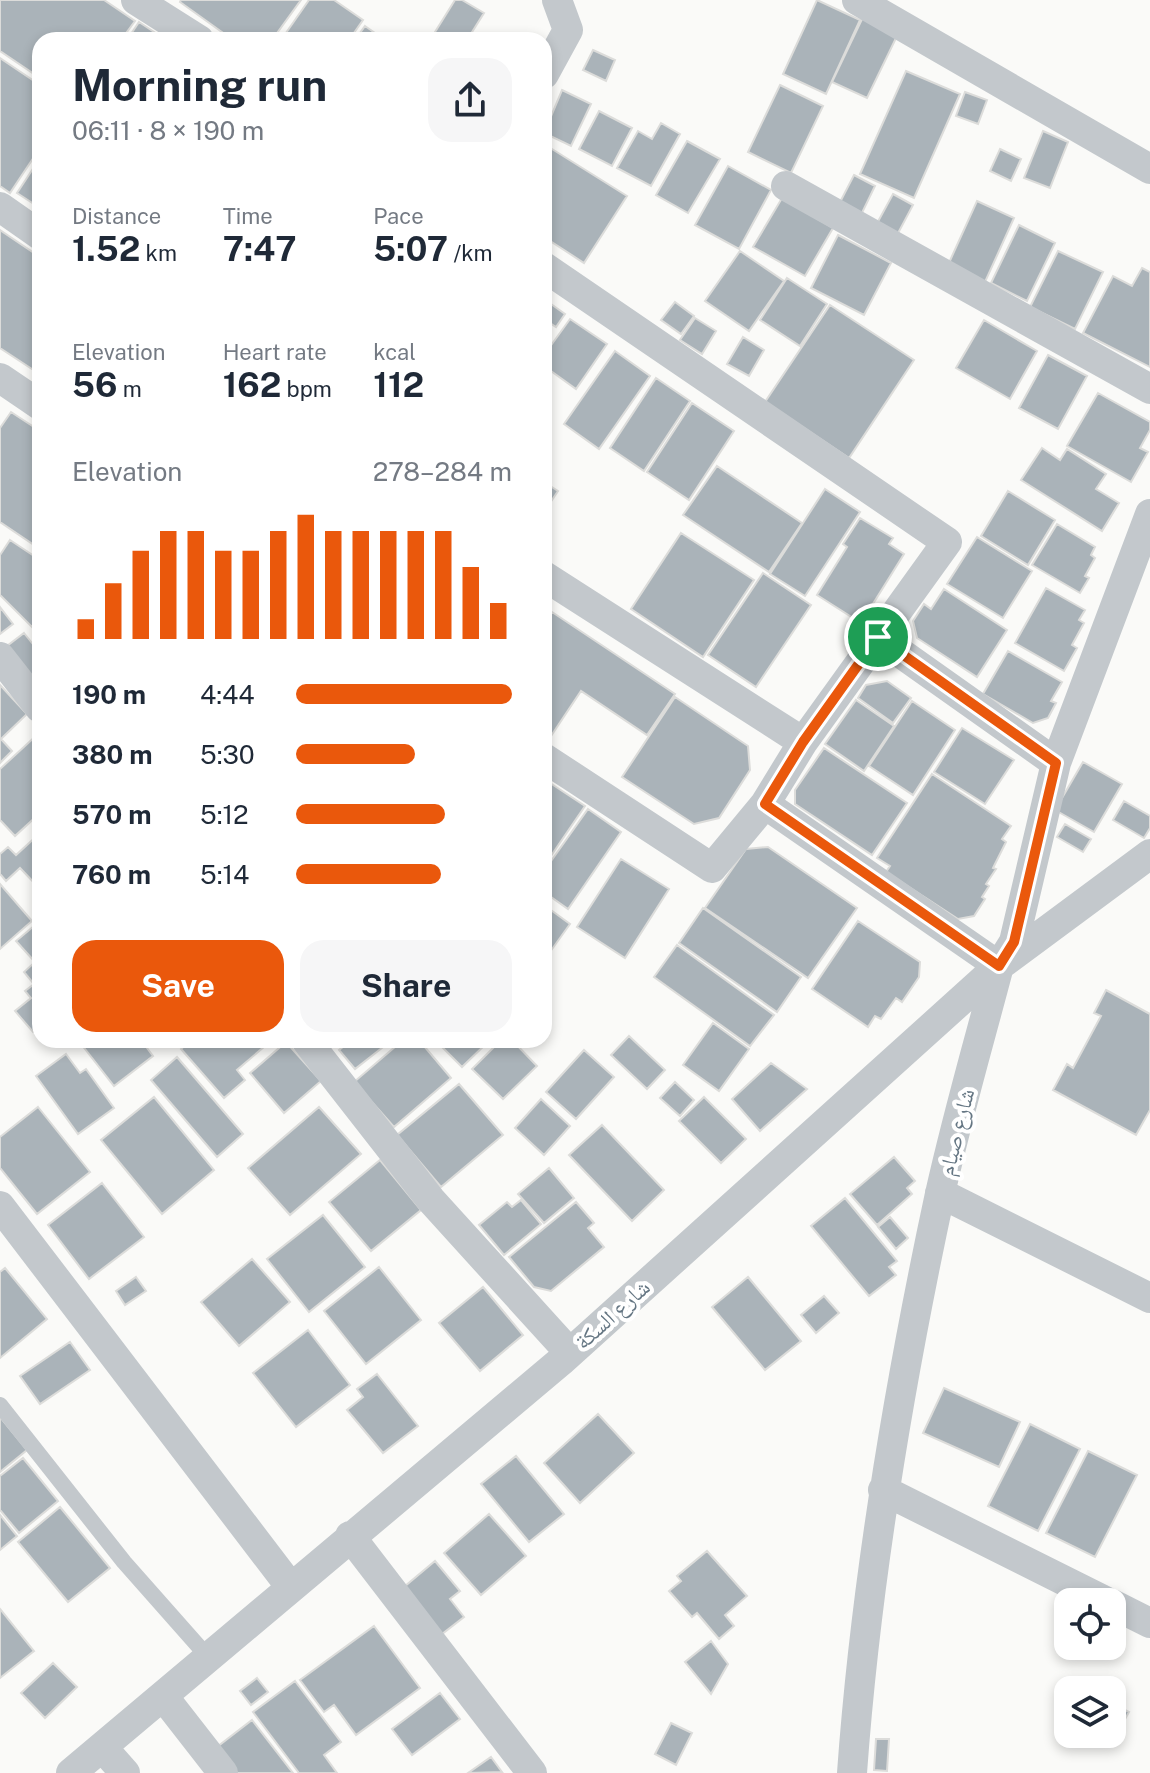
<!DOCTYPE html>
<meta charset="utf-8">
<style>
body{margin:0;font-family:"Public Sans","Noto Naskh Arabic",sans-serif;background:#f6f6f7;color:#1f2937;height:100vh;display:flex;flex-direction:column;font-size:30px;white-space:nowrap}
*{box-sizing:border-box;margin:0}
p{font-size:26px;color:#747a83}
.icon{flex:none;width:44px;height:44px;fill:none;stroke:currentColor;stroke-width:2;stroke-linecap:round;stroke-linejoin:round}
.map{position:relative;flex:1;overflow:hidden}
.sheet{position:absolute;left:32px;top:32px;width:520px;height:1016px;display:flex;flex-direction:column;background:#fff;border-radius:24px;box-shadow:0 4px 12px #0003}
.sheet>*{flex:none}
.fabs{position:absolute;left:1054px;top:1588px;display:grid;gap:16px}
.fabs a{display:grid;place-items:center;width:72px;height:72px;border-radius:16px;background:#fff;box-shadow:0 4px 12px #0003;font-size:40px}
.pin{position:absolute;display:grid;place-items:center;width:68px;height:68px;color:#fff;margin:-34px;border:4px solid #fff;border-radius:50%;box-shadow:0 2px 8px #0007}
.round{display:grid;place-items:center;flex:none;width:84px;height:84px;border-radius:24px;background:#f6f6f7}
.overview{display:flex;align-items:center;justify-content:space-between;height:136px;padding:0 40px}
h1{font-size:44px;font-weight:700;line-height:60px}
.metrics{display:grid;grid-template-columns:repeat(3,1fr);gap:12px;height:136px;padding:8px 40px}
.metrics div{display:grid;align-content:center}
.metrics b{font-size:34px;font-weight:700}
.metrics small{font-size:22px;font-weight:400}
.metrics p{font-size:22px}
.chart{height:224px;padding:16px 40px}
.chart p{display:flex;justify-content:space-between}
.chart svg{width:100%;height:144px;margin-top:8px;stroke:#ea580c;stroke-width:6}
.primary-button{display:flex;gap:16px;margin-top:auto;padding:16px 40px}
.primary-button a{flex:1;height:92px;border-radius:24px;background:#ea580c;color:#fff;font-size:32px;font-weight:700;line-height:92px;text-align:center}
.primary-button a+a{background:#f6f6f7;color:#1f2937}
ul{padding:0 40px;list-style:none;font-size:26px}
li{display:grid;grid-template-columns:128px 96px 1fr;align-items:center;height:60px}
li i{height:20px;border-radius:10px;background:#ea580c}
.map>svg:first-child{display:block}
.building{fill:#aab3b9;stroke:#dcdcda;stroke-width:2}
.lines{fill:none;stroke-linecap:round;stroke-linejoin:round}
.lane{stroke:#c3c8cc;stroke-width:16}
.street{stroke:#c3c8cc;stroke-width:30}
.route-casing{stroke:#fff;stroke-width:16}
.route{stroke:#ea580c;stroke-width:10}
.labels{text-anchor:middle;stroke-width:8;stroke-linejoin:round;paint-order:stroke}
.street-label{font-size:22px;fill:#657683;stroke:#fff}
</style>
<div class="map">
<svg width="1150" height="1773" viewBox="0 0 1150 1773">
<rect width="100%" height="100%" fill="#fafaf8"/>
<path class="building" d="M 0,0 L 104,0 L 135,21 L 121,40 L 40,40 L 40,78 L 0,51 Z
M 181,0 L 301,0 L 272,40 L 233,40 L 180,2 Z
M 309,0 L 334,0 L 363,20 L 349,40 L 281,40 Z
M 455,0 L 462,0 L 484,13 L 467,40 L 430,40 Z
M 817,0 L 860,20 L 826,94 L 783,74 Z
M 863,17 L 898,34 L 867,98 L 832,82 Z
M 139,22 L 166,40 L 127,40 Z
M 365,26 L 385,40 L 355,40 Z
M 593,50 L 615,60 L 606,81 L 583,70 Z
M 0,58 L 40,85 L 40,148 L 10,193 L 0,186 Z
M 906,71 L 960,94 L 914,198 L 860,174 Z
M 780,85 L 823,106 L 791,173 L 748,152 Z
M 562,90 L 591,104 L 571,146 L 544,133 Z
M 965,92 L 987,100 L 978,124 L 956,116 Z
M 599,111 L 632,128 L 612,166 L 579,149 Z
M 661,123 L 680,134 L 651,186 L 617,168 L 638,131 L 652,139 Z
M 1043,131 L 1068,142 L 1050,188 L 1024,178 Z
M 687,141 L 720,159 L 688,213 L 656,195 Z
M 544,144 L 627,196 L 584,263 L 544,237 Z
M 1000,149 L 1021,159 L 1011,181 L 990,171 Z
M 40,158 L 40,208 L 17,193 Z
M 728,166 L 771,190 L 739,249 L 695,225 Z
M 854,175 L 875,186 L 860,217 L 838,206 Z
M 893,194 L 913,205 L 896,237 L 875,227 Z
M 782,198 L 833,228 L 805,276 L 753,247 Z
M 977,201 L 1014,218 L 985,282 L 948,265 Z
M 1019,225 L 1055,243 L 1027,301 L 991,283 Z
M 0,230 L 40,257 L 38,373 L 0,348 Z
M 838,235 L 891,263 L 864,315 L 811,288 Z
M 740,251 L 784,281 L 749,331 L 705,301 Z
M 1058,251 L 1103,272 L 1075,329 L 1030,307 Z
M 1142,268 L 1150,272 L 1150,367 L 1083,333 L 1113,276 L 1132,286 Z
M 787,278 L 827,304 L 800,346 L 760,320 Z
M 675,302 L 694,316 L 681,334 L 661,320 Z
M 551,304 L 565,314 L 556,327 L 544,319 L 544,314 Z
M 830,305 L 914,360 L 849,458 L 765,402 Z
M 695,318 L 716,331 L 702,354 L 680,340 Z
M 570,319 L 607,344 L 576,389 L 544,366 L 544,355 Z
M 984,320 L 1037,351 L 1010,399 L 956,368 Z
M 743,337 L 764,350 L 749,376 L 727,364 Z
M 615,351 L 650,376 L 599,449 L 564,424 Z
M 1048,355 L 1087,376 L 1058,429 L 1019,408 Z
M 656,378 L 690,401 L 644,471 L 610,448 Z
M 1098,393 L 1150,422 L 1150,430 L 1140,448 L 1148,452 L 1131,482 L 1067,446 Z
M 692,403 L 734,431 L 689,500 L 647,472 Z
M 11,412 L 40,431 L 40,549 L 0,522 L 0,428 Z
M 1042,448 L 1060,460 L 1067,449 L 1106,474 L 1096,489 L 1119,503 L 1102,531 L 1021,480 Z
M 717,466 L 802,523 L 769,572 L 683,515 Z
M 544,482 L 558,491 L 544,512 Z
M 825,489 L 860,512 L 805,596 L 770,574 Z
M 1008,491 L 1055,520 L 1028,565 L 981,536 Z
M 860,518 L 893,538 L 889,544 L 904,554 L 861,623 L 817,595 L 847,547 L 843,544 Z
M 1057,524 L 1095,547 L 1091,555 L 1095,558 L 1085,576 L 1089,578 L 1080,593 L 1032,565 Z
M 681,533 L 754,580 L 703,657 L 631,609 Z
M 977,537 L 1032,571 L 1003,618 L 947,584 Z
M 10,540 L 40,560 L 40,616 L 32,627 L 0,595 L 0,555 Z
M 763,573 L 811,605 L 756,687 L 708,655 Z
M 1046,588 L 1085,610 L 1079,620 L 1084,623 L 1072,645 L 1077,648 L 1064,671 L 1015,643 Z
M 944,589 L 1007,630 L 977,677 L 917,638 L 913,621 L 924,604 L 931,609 Z
M 0,607 L 13,624 L 0,634 Z
M 552,612 L 675,694 L 647,735 L 581,691 L 551,736 L 544,731 L 544,624 Z
M 24,633 L 40,653 L 40,673 L 32,679 L 7,646 Z
M 1008,651 L 1062,682 L 1051,701 L 1056,703 L 1048,718 L 1033,723 L 983,694 Z
M 887,681 L 911,698 L 893,723 L 858,698 L 866,685 Z
M 0,685 L 27,714 L 1,739 L 12,751 L 0,763 Z
M 675,697 L 748,746 L 750,770 L 719,818 L 694,824 L 622,777 Z
M 856,700 L 894,726 L 864,771 L 825,744 Z
M 912,701 L 955,730 L 913,795 L 869,766 Z
M 962,728 L 1014,760 L 985,804 L 934,772 Z
M 39,733 L 40,813 L 15,836 L 0,820 L 0,769 Z
M 824,748 L 907,803 L 872,855 L 795,804 L 795,790 Z
M 1083,762 L 1122,784 L 1094,832 L 1055,810 Z
M 932,774 L 1011,826 L 1002,839 L 1006,842 L 993,868 L 996,869 L 986,884 L 989,886 L 982,897 L 985,899 L 974,916 L 958,919 L 886,872 L 890,866 L 877,858 Z
M 544,779 L 585,806 L 544,866 Z
M 1124,801 L 1150,816 L 1150,828 L 1144,838 L 1113,820 Z
M 588,809 L 621,832 L 568,909 L 544,892 L 544,871 Z
M 1065,824 L 1091,839 L 1083,852 L 1057,837 Z
M 40,833 L 40,889 L 20,868 L 6,881 L 0,874 L 0,854 L 8,847 L 16,855 Z
M 768,847 L 857,908 L 808,978 L 705,908 L 746,849 Z
M 621,859 L 669,889 L 625,958 L 577,927 Z
M 0,884 L 32,921 L 0,949 Z
M 544,905 L 570,924 L 550,952 L 544,948 Z
M 703,908 L 801,977 L 777,1012 L 679,943 Z
M 40,921 L 40,1027 L 33,1032 L 15,1011 L 31,998 L 25,991 L 34,984 L 24,972 L 35,962 L 16,941 Z
M 858,921 L 920,962 L 919,977 L 902,1002 L 896,998 L 881,1019 L 875,1016 L 868,1027 L 812,989 Z
M 677,945 L 774,1015 L 750,1046 L 654,977 Z
M 1106,990 L 1150,1014 L 1150,1110 L 1136,1135 L 1053,1090 L 1067,1064 L 1073,1068 L 1101,1016 L 1094,1013 Z
M 713,1023 L 749,1049 L 719,1091 L 683,1065 Z
M 629,1036 L 665,1070 L 647,1089 L 611,1055 Z
M 78,1040 L 141,1040 L 153,1056 L 114,1086 Z
M 191,1040 L 272,1040 L 237,1070 L 245,1080 L 224,1098 L 181,1049 Z
M 352,1040 L 392,1040 L 355,1069 L 339,1050 Z
M 403,1040 L 419,1040 L 451,1078 L 394,1127 L 354,1082 Z
M 435,1040 L 490,1040 L 462,1067 Z
M 501,1040 L 512,1040 L 537,1066 L 503,1099 L 472,1069 Z
M 286,1042 L 321,1081 L 284,1113 L 250,1073 Z
M 584,1050 L 614,1077 L 576,1119 L 546,1092 Z
M 66,1054 L 80,1073 L 86,1069 L 114,1108 L 78,1134 L 36,1076 Z
M 177,1057 L 243,1134 L 217,1157 L 151,1080 Z
M 771,1063 L 807,1089 L 760,1131 L 732,1099 Z
M 675,1082 L 694,1100 L 680,1116 L 660,1098 Z
M 459,1084 L 503,1135 L 441,1187 L 397,1135 Z
M 154,1097 L 214,1170 L 162,1214 L 101,1140 Z
M 704,1097 L 746,1139 L 721,1163 L 679,1121 Z
M 541,1099 L 570,1126 L 544,1155 L 515,1128 Z
M 38,1107 L 90,1172 L 37,1214 L 0,1168 L 0,1137 Z
M 319,1107 L 361,1154 L 290,1215 L 248,1168 Z
M 602,1125 L 664,1190 L 632,1221 L 569,1155 Z
M 894,1157 L 915,1181 L 907,1188 L 912,1194 L 877,1225 L 850,1194 Z
M 380,1160 L 421,1210 L 371,1251 L 329,1202 Z
M 549,1168 L 574,1198 L 544,1223 L 518,1194 Z
M 102,1183 L 144,1237 L 89,1279 L 48,1225 Z
M 845,1198 L 897,1261 L 889,1267 L 896,1275 L 869,1296 L 811,1226 Z
M 521,1200 L 541,1224 L 504,1255 L 479,1225 L 507,1202 L 512,1207 Z
M 576,1202 L 594,1223 L 588,1228 L 604,1247 L 551,1291 L 534,1287 L 509,1257 Z
M 323,1215 L 365,1267 L 309,1312 L 267,1259 Z
M 890,1217 L 908,1238 L 896,1249 L 878,1227 Z
M 252,1259 L 290,1302 L 239,1346 L 201,1302 Z
M 379,1267 L 421,1320 L 366,1364 L 324,1311 Z
M 5,1268 L 47,1319 L 0,1358 L 0,1272 Z
M 136,1277 L 146,1291 L 125,1305 L 116,1291 Z
M 748,1277 L 801,1341 L 765,1370 L 712,1307 Z
M 483,1287 L 523,1335 L 480,1371 L 439,1323 Z
M 824,1296 L 839,1313 L 816,1333 L 801,1315 Z
M 308,1330 L 350,1385 L 296,1427 L 253,1373 Z
M 70,1342 L 90,1370 L 40,1404 L 20,1376 Z
M 377,1374 L 418,1426 L 383,1453 L 347,1410 L 363,1397 L 357,1389 Z
M 944,1388 L 1020,1422 L 999,1467 L 923,1433 Z
M 598,1414 L 634,1453 L 580,1503 L 544,1463 Z
M 0,1417 L 27,1450 L 0,1472 Z
M 1030,1424 L 1080,1449 L 1038,1531 L 988,1506 Z
M 1088,1451 L 1137,1475 L 1095,1557 L 1046,1533 Z
M 516,1456 L 564,1514 L 529,1542 L 481,1484 Z
M 23,1458 L 58,1501 L 19,1533 L 0,1510 L 0,1476 Z
M 60,1507 L 110,1568 L 68,1602 L 18,1542 Z
M 489,1514 L 526,1556 L 481,1595 L 444,1553 Z
M 0,1515 L 17,1536 L 0,1550 Z
M 707,1551 L 747,1596 L 725,1615 L 734,1626 L 719,1639 L 697,1613 L 692,1617 L 669,1591 L 681,1581 L 677,1576 Z
M 435,1561 L 460,1591 L 450,1599 L 464,1617 L 442,1634 L 404,1587 Z
M 0,1609 L 34,1651 L 0,1678 Z
M 374,1626 L 420,1688 L 356,1735 L 334,1705 L 324,1712 L 300,1680 Z
M 711,1641 L 728,1664 L 711,1694 L 685,1662 Z
M 53,1663 L 77,1687 L 45,1718 L 21,1693 Z
M 257,1678 L 268,1692 L 251,1705 L 240,1691 Z
M 295,1681 L 341,1742 L 324,1755 L 337,1773 L 299,1773 L 253,1712 Z
M 440,1693 L 460,1719 L 412,1755 L 392,1729 Z
M 1117,1706 L 1129,1712 L 1117,1734 L 1112,1731 L 1112,1716 Z
M 252,1720 L 293,1773 L 237,1773 L 217,1747 Z
M 671,1723 L 692,1733 L 676,1765 L 655,1754 Z
M 876,1739 L 889,1739 L 887,1771 L 874,1770 Z
M 491,1757 L 502,1772 L 468,1773 Z"/>
<g class="lines">
<path class="lane" d="M 0,1405 L 124,1562 L 208,1657"/>
<path class="street" d="M 136,0 L 199,40
M 857,0 L 1150,169
M 544,74 L 568,30 L 557,0
M 786,186 L 1150,389
M 0,207 L 40,235
M 544,267 L 947,542 L 803,742
M 0,378 L 40,405
M 544,576 L 803,742 L 765,804 L 999,966
M 878,637 L 1056,763
M 0,657 L 40,708
M 544,758 L 712,868 L 765,804
M 306,1040 L 431,1200 L 569,1352
M 940,1193 L 1150,1298
M 0,1206 L 290,1586
M 883,1490 L 1107,1602
M 350,1536 L 532,1773
M 1112,1604 L 1150,1623
M 163,1696 L 223,1773
M 102,1747 L 125,1773
M 71,1773 L 561,1361 L 999,966 L 1150,854
M 852,1773 C 866,1578 899,1385 940,1194 C 957,1117 979,1042 999,966 L 1014,942 L 1056,763 L 1150,514"/>
</g>
<g class="lines">
<g class="route-casing">
<path id="route" d="M 878,637 L 1056,763 L 1014,942 L 999,966 L 765,804 L 803,742 Z"/>
</g>
<use href="#route" class="route"/>
</g>
<g class="labels">
<g class="street-label">
<text transform="translate(956 1132) rotate(-76)" y="8">شارع صيام</text>
<text transform="translate(612 1314) rotate(-42)" y="8">شارع السكة</text>
</g>
</g>
</svg>
<div class="fabs">
<a><svg class="icon" aria-label="locate" viewBox="0 0 24 24"><circle cx="12" cy="12" r="6"/><path d="M12 2v4M12 18v4M2 12h4M18 12h4"/></svg></a>
<a><svg class="icon" aria-label="layers" viewBox="0 0 24 24"><path d="M12 4l9 5-9 5-9-5zM3 14l9 5 9-5"/></svg></a>
</div>
<div class="pin" style="left:878px;top:637px;background:#1e9e55"><svg class="icon" aria-label="arrive" viewBox="0 0 24 24"><path d="M6 21V4h12l-3 4 3 4H6"/></svg></div>
<section class="sheet">
<div class="overview"><div><h1>Morning run</h1><p>06:11 · 8 × 190 m</p></div><a class="round"><svg class="icon" aria-label="share" viewBox="0 0 24 24"><path d="M12 15V3M7 8l5-5 5 5M5 13v7h14v-7"/></svg></a></div>
<div class="metrics">
<div><p>Distance</p><b>1.52<small> km</small></b></div>
<div><p>Time</p><b>7:47</b></div>
<div><p>Pace</p><b>5:07<small> /km</small></b></div>
</div>
<div class="metrics">
<div><p>Elevation</p><b>56<small> m</small></b></div>
<div><p>Heart rate</p><b>162<small> bpm</small></b></div>
<div><p>kcal</p><b>112</b></div>
</div>
<div class="chart"><p><span>Elevation</span>278–284 m</p>
<svg viewBox="0 0 160 44" preserveAspectRatio="none"><path d="M5 44V38M15 44V27M25 44V17M35 44V11M45 44V11M55 44V17M65 44V17M75 44V11M85 44V6M95 44V11M105 44V11M115 44V11M125 44V11M135 44V11M145 44V22M155 44V33"/></svg>
</div>
<ul>
<li><b>190 m</b>4:44<i style="width:100%"></i></li>
<li><b>380 m</b>5:30<i style="width:55%"></i></li>
<li><b>570 m</b>5:12<i style="width:69%"></i></li>
<li><b>760 m</b>5:14<i style="width:67%"></i></li>
</ul>
<div class="primary-button"><a>Save</a><a>Share</a></div>
</section>
</div>
